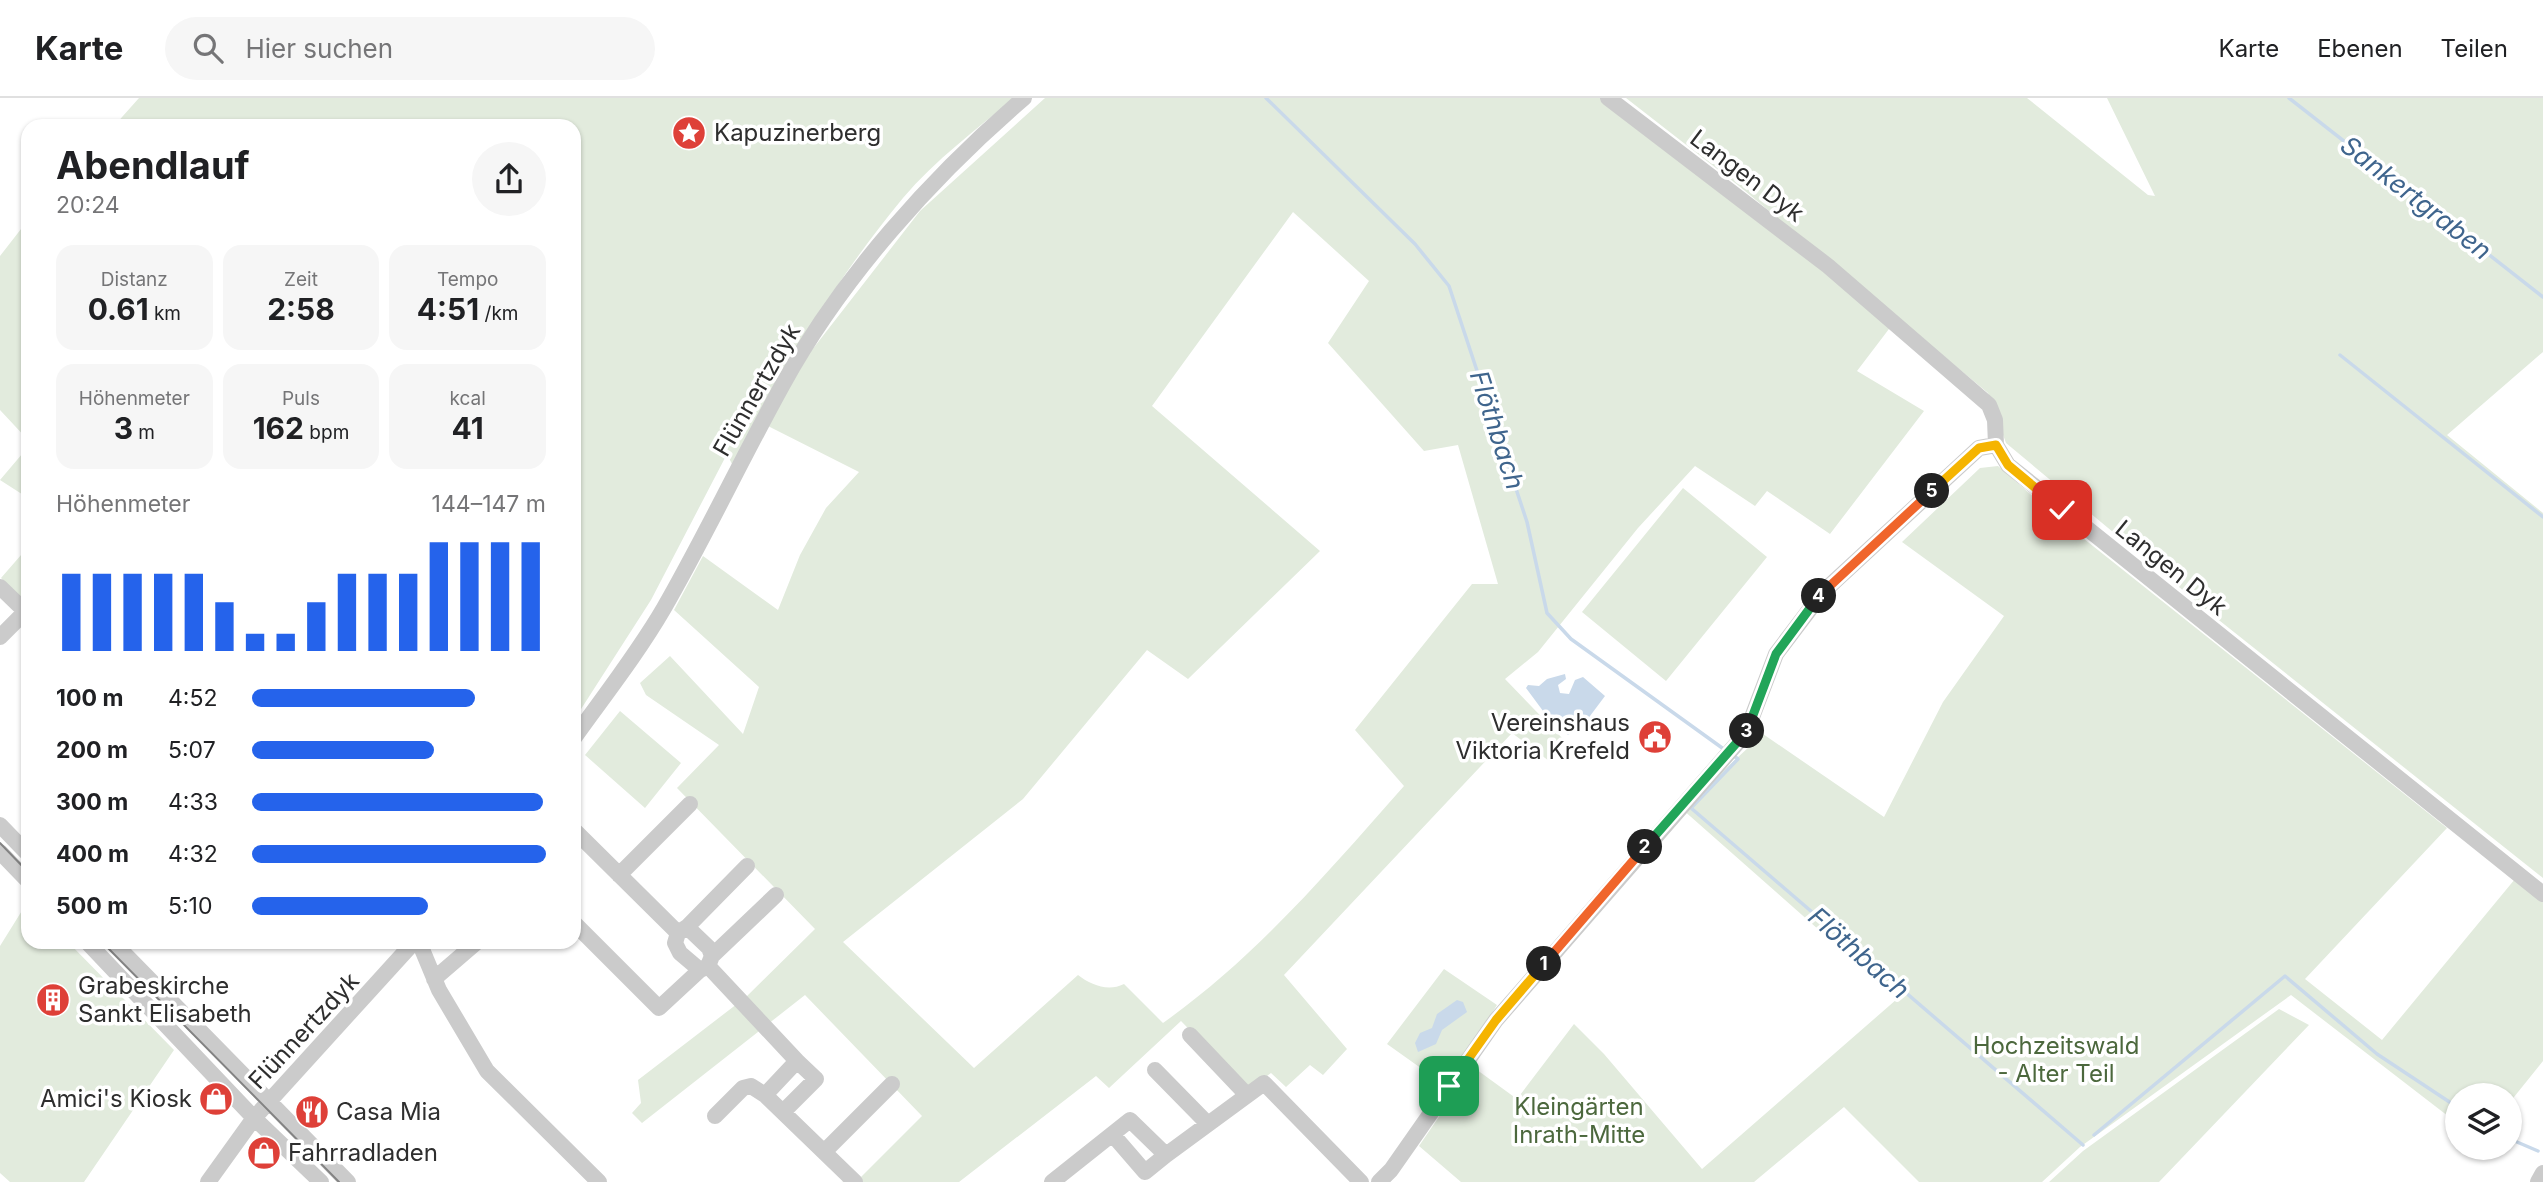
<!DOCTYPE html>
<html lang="de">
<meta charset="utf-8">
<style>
body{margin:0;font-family:Inter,sans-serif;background:#f6f6f6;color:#202124;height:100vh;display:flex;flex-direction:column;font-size:26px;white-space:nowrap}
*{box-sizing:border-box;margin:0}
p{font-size:23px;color:#757577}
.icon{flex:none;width:38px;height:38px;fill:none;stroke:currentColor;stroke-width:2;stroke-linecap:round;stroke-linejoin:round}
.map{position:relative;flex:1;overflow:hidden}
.side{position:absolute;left:21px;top:21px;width:560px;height:830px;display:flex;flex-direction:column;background:#fff;border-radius:21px;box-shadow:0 2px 5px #0004}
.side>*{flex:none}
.buttons{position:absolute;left:2445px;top:985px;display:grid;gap:14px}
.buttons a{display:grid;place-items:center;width:77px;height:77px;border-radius:50%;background:#fff;box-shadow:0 2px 5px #0004;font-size:35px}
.pin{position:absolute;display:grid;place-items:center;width:60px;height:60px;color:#fff;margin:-30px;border-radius:14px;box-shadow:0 4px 10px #0006}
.km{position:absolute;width:35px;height:35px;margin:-18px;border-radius:50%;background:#222;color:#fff;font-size:19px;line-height:35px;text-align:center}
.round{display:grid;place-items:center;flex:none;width:74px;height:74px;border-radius:37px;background:#f6f6f6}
.summary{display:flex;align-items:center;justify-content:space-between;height:119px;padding:0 35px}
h1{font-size:38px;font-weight:700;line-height:52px}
.stats{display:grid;grid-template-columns:repeat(3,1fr);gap:10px;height:119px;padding:7px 35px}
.stats div{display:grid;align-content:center;border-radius:18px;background:#f6f6f6;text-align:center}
.stats b{font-size:30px;font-weight:700}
.stats small{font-size:19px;font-weight:400}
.stats p{font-size:19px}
.chart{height:196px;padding:14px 35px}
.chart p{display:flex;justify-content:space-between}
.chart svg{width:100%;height:126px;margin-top:7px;stroke:#2563eb;stroke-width:6}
ul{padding:0 35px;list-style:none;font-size:23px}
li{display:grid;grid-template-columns:112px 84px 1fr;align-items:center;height:52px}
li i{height:18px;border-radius:9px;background:#2563eb}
header{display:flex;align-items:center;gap:42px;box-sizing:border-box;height:98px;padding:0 35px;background:#fff;border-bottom:2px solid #e0e0e0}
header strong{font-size:33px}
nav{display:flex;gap:38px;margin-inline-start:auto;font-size:24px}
.search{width:490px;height:63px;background:#f6f6f6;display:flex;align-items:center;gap:18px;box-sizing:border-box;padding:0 24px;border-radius:38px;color:#757577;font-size:26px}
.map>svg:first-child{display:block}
.green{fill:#e2ebdd;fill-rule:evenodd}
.water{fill:#c9d9ea}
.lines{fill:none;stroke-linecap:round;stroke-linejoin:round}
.stream{stroke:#c9d9ea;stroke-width:3.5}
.minor{stroke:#cbcbcb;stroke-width:16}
.tram{stroke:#838383;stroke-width:2}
.split-1-casing{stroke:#fff;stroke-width:14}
.split-2-casing{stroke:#fff;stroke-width:14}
.split-3-casing{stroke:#fff;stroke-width:14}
.split-4-casing{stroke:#fff;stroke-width:14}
.split-5-casing{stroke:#fff;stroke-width:14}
.split-6-casing{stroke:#fff;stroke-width:14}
.split-1{stroke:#f5b400;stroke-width:9}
.split-2{stroke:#f0652b;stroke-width:9}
.split-3{stroke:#22a559;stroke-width:9}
.split-4{stroke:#22a559;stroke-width:9}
.split-5{stroke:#f0652b;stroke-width:9}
.split-6{stroke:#f5b400;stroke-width:9}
.labels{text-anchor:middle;stroke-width:7;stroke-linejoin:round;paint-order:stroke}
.poi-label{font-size:24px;fill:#2e2e2e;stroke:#fff;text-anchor:start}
.street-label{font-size:24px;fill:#2e2e2e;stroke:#fff}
.park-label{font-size:24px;fill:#4c683d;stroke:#fff}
.water-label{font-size:26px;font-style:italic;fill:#3f658d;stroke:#fff}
</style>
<header>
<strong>Karte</strong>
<div class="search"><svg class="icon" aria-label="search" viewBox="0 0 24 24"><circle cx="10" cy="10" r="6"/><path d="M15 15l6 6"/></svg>Hier suchen</div>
<nav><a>Karte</a><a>Ebenen</a><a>Teilen</a></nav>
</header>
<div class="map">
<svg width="2543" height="1084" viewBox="0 0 2543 1084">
<rect width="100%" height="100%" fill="#fff"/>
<path class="green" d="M 139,0 L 1014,0 C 977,31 935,62 903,100 C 835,182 781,273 733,368 L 727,356 L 651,502 L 574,622 L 574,28 L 114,28 Z
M 1045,0 L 1607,0 L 1892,227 L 1857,273 L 1924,313 L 1830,436 L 1767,393 L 1755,408 L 1695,368 L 1638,430 L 1538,554 L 1505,581 L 1562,640 L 1549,663 L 1512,635 L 1284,877 L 1347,951 L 1323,977 L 1310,967 L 1286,989 L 1271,975 L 1248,992 L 1181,923 L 1109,990 L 1096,978 L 959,1084 L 841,1084 L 860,1080 L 922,1018 L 805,897 L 642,1025 L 632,1015 L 641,1005 L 638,982 L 746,899 L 815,831 L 677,690 L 719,647 L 646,597 L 640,585 L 670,558 L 743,636 L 759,589 L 674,512 L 703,458 L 778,512 L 800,457 L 826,410 L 859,374 L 762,325 L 784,288 L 920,113 ZM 1293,114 L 1369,183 L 1328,245 L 1424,353 L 1458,347 L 1498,486 L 1472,486 L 1355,632 L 1404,688 C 1328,774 1256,859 1163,925 L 1124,886 C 1108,894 1091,887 1078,877 L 974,970 L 843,844 L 1023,701 L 1147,552 L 1188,581 L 1320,453 L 1152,308 Z
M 1626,0 L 2027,0 L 2148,97 L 2155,98 L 2107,0 L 2543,0 L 2543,254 L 2447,337 L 2543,415 L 2543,780 L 2215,519 L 2006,345 L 1988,295 L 1739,88 Z
M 28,122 L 28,342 L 0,312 L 0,158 Z
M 28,349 L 28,400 L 0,382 Z
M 1998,368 L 2059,421 L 2447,730 L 2305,881 L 2382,942 L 2515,781 L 2543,804 L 2543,963 L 2510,1004 L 2510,998 L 2457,998 L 2457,1025 L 2291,897 L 2080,1049 L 2042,1084 L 1919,1084 L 1844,1009 L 1754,1084 L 1461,1084 L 1419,1048 L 1473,969 L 1517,1001 L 1574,926 L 1604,956 L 1702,1071 L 1897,901 L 1682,711 L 1763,636 L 1884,719 L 1943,604 L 2004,518 L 1902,444 L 1980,370 Z
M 1683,390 L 1767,459 L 1666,583 L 1582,514 Z
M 28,449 L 28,505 L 27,506 L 1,480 Z
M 620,613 L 681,665 L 645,710 L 585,657 Z
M 28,803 L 28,844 L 68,844 L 174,952 L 84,1084 L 10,1084 L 0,1075 L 0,848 Z
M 1444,871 L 1497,907 L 1446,988 L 1387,946 Z
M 2279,911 L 2309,927 L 2159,1084 L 2049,1084 L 2083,1053 Z"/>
<path class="water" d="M 1565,576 L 1566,581 L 1558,587 L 1560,595 L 1569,596 L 1575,582 L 1583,579 L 1605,598 L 1587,622 L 1581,620 L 1577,631 L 1568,637 L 1546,617 L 1526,590 L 1528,587 L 1539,588 L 1547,581 Z
M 1457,902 L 1463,904 L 1467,914 L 1442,932 L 1436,946 L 1418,954 L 1415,945 L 1420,935 L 1432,930 L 1437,916 Z"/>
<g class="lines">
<path class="stream" d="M 1266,0 L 1415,146 L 1449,188 L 1527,424 L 1547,515 L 1571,541 L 1725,652
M 2289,0 L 2543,199
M 2340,257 L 2543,419
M 1734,658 L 1738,661 L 1691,710 L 2083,1047
M 2094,1037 L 2285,878 L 2377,956 L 2457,1009
M 2510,1041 L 2538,1053"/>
<path class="minor" d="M 1608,0 L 1828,168 L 1989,307 L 1995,322 L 1996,347 L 2008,367 L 2543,796
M 0,489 L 28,516
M 0,539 L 26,513
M 574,640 C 604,598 638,555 664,510 C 706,437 742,360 783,286 C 842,179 932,79 1024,0
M 0,727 L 28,756
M 574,732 L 678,835
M 0,754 L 28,783
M 619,777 L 690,706
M 574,825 L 659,910 L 700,872
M 687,829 L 709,850 L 712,858 L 708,868 L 700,872 L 680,855 L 675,845 L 678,835 Z
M 687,829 L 747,768
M 87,844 L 254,1020 L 321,1084
M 113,844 L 348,1084
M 419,844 L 439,892 L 487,973 L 599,1084
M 712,858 L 776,797
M 708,868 L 797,963 L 765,997 L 751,988 L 743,990 L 715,1018
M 434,881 L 477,844
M 1190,937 L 1246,996
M 1155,972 L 1208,1026
M 765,997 L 855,1084
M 783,1014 L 816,981 L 797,963
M 824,1054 L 892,986
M 1166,1057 L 1264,985 L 1361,1084
M 208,1084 L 254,1020 L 414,844
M 1052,1084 L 1130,1022 L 1166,1057 L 1145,1074 L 1113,1037
M 1379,1084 L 1391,1072 L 1496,922 L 1746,635 L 1776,556 L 1823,494 L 1979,350 L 1996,347
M 2538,1084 L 2543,1075"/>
<path class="tram" d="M 0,745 L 28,774
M 102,844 L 339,1084"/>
</g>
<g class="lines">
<g class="split-1-casing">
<path id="split-1" d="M 1449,988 L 1496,922 L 1544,866"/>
</g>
<g class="split-2-casing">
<path id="split-2" d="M 1544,866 L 1645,749"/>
</g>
<g class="split-3-casing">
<path id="split-3" d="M 1645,749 L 1747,633"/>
</g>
<g class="split-4-casing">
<path id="split-4" d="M 1747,633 L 1776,556 L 1819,498"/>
</g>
<g class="split-5-casing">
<path id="split-5" d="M 1819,498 L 1932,393"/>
</g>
<g class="split-6-casing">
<path id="split-6" d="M 1932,393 L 1979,350 L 1996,347 L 2008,367 L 2062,412"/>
</g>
<use href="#split-1" class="split-1"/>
<use href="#split-2" class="split-2"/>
<use href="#split-3" class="split-3"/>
<use href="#split-4" class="split-4"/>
<use href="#split-5" class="split-5"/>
<use href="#split-6" class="split-6"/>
</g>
<defs>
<g id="sight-disc" transform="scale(1.75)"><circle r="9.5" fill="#de4038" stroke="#fff"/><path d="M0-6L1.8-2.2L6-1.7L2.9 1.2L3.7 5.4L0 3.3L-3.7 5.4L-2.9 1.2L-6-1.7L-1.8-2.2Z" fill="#fff"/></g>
<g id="civic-disc" transform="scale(1.75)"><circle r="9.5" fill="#de4038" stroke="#fff"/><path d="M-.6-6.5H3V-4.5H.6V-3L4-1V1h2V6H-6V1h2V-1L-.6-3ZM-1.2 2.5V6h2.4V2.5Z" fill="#fff"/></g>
<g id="building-disc" transform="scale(1.75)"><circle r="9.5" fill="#de4038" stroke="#fff"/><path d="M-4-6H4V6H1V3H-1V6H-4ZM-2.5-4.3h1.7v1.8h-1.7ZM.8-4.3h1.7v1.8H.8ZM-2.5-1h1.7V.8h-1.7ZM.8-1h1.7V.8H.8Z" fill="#fff"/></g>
<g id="shop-disc" transform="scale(1.75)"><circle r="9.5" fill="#de4038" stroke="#fff"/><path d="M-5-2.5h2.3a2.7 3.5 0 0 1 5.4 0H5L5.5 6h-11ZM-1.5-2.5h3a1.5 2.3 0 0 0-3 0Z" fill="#fff"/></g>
<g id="restaurant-disc" transform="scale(1.75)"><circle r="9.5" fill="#de4038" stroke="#fff"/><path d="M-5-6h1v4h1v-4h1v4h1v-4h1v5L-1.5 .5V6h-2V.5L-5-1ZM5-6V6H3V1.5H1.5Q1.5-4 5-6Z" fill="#fff"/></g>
</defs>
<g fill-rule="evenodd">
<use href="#sight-disc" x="689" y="35"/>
<use href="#civic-disc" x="1655" y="639"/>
<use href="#building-disc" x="53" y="902"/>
<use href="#shop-disc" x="216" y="1001"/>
<use href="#restaurant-disc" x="312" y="1014"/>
<use href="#shop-disc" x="264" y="1055"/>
</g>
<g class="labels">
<g class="poi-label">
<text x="714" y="43">Kapuzinerberg</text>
<text x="1630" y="633" text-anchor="end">Vereinshaus<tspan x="1630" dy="28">Viktoria Krefeld</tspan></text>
<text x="78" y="896">Grabeskirche<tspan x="78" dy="28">Sankt Elisabeth</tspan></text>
<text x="192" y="1009" text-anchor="end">Amici's Kiosk</text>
<text x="336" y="1022">Casa Mia</text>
<text x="288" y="1063">Fahrradladen</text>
</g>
<g class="street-label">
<text transform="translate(1747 78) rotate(37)" y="8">Langen Dyk</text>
<text transform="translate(757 292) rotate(-60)" y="8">Flünnertzdyk</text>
<text transform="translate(2171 470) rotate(39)" y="8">Langen Dyk</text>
<text transform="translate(304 933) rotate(-47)" y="8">Flünnertzdyk</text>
</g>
<g class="park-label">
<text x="2056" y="956">Hochzeitswald<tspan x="2056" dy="28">- Alter Teil</tspan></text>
<text x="1579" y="1017">Kleingärten<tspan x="1579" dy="28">Inrath-Mitte</tspan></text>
</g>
<g class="water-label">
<text transform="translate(2416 100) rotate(38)" y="9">Sankertgraben</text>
<text transform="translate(1497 332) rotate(72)" y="9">Flöthbach</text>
<text transform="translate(1859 855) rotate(41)" y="9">Flöthbach</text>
</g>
</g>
</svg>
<div class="buttons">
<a><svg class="icon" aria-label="layers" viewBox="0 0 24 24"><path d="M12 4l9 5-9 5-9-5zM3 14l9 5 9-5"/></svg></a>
</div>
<div class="pin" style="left:1449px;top:988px;background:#1e9e55"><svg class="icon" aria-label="arrive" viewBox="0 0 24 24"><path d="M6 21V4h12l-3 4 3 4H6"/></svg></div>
<div class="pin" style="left:2062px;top:412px;background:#d93025"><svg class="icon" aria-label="check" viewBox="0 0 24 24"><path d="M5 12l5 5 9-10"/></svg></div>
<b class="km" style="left:1544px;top:866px">1</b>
<b class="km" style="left:1645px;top:749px">2</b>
<b class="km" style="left:1747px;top:633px">3</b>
<b class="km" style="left:1819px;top:498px">4</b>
<b class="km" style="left:1932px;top:393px">5</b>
<section class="side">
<div class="summary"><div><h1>Abendlauf</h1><p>20:24</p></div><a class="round"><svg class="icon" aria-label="share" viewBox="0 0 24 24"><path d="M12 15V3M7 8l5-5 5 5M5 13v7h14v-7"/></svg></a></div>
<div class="stats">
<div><p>Distanz</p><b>0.61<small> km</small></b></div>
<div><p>Zeit</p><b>2:58</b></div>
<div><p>Tempo</p><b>4:51<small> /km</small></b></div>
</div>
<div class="stats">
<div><p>Höhenmeter</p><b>3<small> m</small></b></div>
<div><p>Puls</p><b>162<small> bpm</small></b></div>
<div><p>kcal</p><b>41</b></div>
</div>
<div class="chart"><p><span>Höhenmeter</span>144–147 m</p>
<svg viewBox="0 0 160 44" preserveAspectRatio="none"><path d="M5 44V17M15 44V17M25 44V17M35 44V17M45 44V17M55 44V27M65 44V38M75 44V38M85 44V27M95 44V17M105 44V17M115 44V17M125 44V6M135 44V6M145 44V6M155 44V6"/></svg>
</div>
<ul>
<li><b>100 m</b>4:52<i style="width:76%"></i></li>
<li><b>200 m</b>5:07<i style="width:62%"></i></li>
<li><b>300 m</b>4:33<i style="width:99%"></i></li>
<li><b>400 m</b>4:32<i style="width:100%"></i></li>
<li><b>500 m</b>5:10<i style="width:60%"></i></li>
</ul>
</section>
</div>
